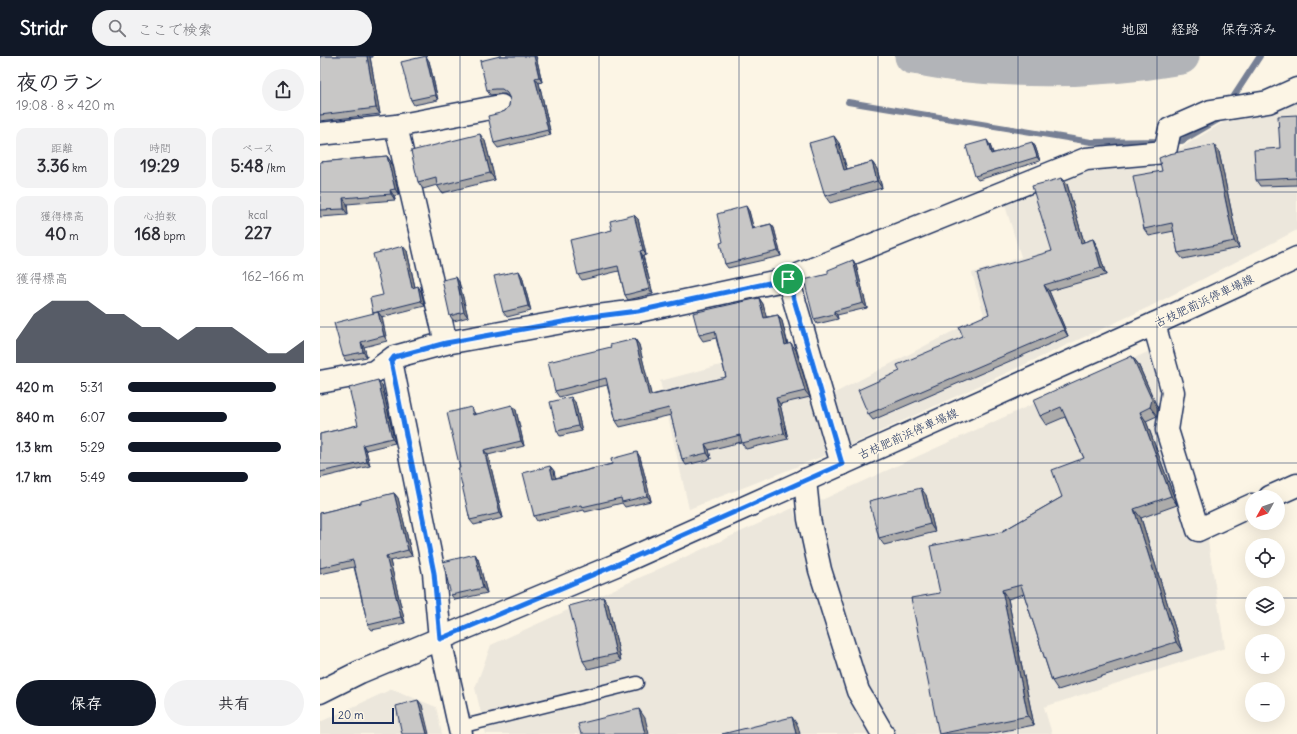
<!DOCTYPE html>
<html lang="ja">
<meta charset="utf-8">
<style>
body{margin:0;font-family:Delius,"Klee One",sans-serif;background:#f2f2f3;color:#2b2b33;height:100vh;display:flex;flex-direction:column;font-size:15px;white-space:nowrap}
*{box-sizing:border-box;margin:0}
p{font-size:13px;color:#7c7c81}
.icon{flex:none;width:22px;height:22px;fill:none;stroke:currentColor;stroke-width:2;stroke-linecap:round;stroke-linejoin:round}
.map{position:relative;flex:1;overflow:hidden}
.details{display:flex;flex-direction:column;background:#fff;width:320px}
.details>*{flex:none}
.needle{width:26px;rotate:230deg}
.tools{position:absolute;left:925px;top:434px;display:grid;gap:8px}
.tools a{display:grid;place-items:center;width:40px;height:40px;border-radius:50%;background:#fff;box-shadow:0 4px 16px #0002;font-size:20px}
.scale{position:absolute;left:12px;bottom:10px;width:62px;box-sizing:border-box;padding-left:4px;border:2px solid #1b2f5e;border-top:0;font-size:11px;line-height:14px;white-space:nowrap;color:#1b2f5e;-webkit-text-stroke:3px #fcf5e5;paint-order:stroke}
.pin{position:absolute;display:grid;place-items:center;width:34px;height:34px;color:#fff;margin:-17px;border:2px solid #fff;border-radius:50%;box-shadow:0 1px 4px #0007}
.round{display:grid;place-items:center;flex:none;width:42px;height:42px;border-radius:21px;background:#f2f2f3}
.summary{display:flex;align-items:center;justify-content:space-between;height:68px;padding:0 16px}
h1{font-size:22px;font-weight:800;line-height:30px}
.stats{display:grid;grid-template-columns:repeat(3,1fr);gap:6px;height:68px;padding:4px 16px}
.stats div{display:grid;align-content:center;border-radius:10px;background:#f2f2f3;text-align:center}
.stats b{font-size:17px;font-weight:800}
.stats small{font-size:11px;font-weight:400}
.stats p{font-size:11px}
.chart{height:112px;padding:8px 16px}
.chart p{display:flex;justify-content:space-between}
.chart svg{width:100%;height:72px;margin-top:4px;fill:#111827;opacity:.7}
.action{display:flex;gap:8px;margin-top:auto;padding:8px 16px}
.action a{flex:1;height:46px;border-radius:24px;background:#111827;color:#fff;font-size:16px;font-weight:800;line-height:46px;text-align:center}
.action a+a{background:#f2f2f3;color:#2b2b33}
ul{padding:0 16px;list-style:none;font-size:13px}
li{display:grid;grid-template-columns:64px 48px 1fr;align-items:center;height:30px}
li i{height:10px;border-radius:5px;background:#111827}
header{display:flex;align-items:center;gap:24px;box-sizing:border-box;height:56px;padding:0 20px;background:#111827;color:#fff}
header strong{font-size:19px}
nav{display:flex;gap:22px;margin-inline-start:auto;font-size:14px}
.search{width:280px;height:36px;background:#f2f2f3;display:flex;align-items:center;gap:10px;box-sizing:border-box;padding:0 14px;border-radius:22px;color:#7c7c81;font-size:15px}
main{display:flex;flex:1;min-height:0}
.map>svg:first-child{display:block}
.built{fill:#ece7dc}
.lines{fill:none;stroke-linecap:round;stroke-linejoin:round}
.stream{stroke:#767f94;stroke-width:6}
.river{stroke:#b2b4b8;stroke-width:37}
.service-casing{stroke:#1b2f5e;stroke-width:15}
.minor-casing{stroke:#1b2f5e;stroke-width:25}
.tertiary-casing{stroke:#1b2f5e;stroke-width:25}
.secondary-casing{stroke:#1b2f5e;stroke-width:25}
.service{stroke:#fcf5e5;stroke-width:12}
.minor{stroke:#fcf5e5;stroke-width:22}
.tertiary{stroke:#fcf5e5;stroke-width:22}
.secondary{stroke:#fcf5e5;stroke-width:22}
.wall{fill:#acabaa;stroke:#1b2f5e}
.shaded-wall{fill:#8c8b8b;stroke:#1b2f5e}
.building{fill:#c8c7c6;stroke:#1b2f5e}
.route-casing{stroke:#fff;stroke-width:8}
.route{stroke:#1a73e8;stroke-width:5}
.grid{fill:none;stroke:#1b2f5e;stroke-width:1;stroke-opacity:0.55}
.labels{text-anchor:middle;stroke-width:3;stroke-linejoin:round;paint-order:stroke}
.street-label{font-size:12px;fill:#1b2f5e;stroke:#fcf5e5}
</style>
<header>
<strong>Stridr</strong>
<div class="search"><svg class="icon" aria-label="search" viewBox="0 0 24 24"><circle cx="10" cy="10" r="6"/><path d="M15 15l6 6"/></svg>ここで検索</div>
<nav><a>地図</a><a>経路</a><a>保存済み</a></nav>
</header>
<main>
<section class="details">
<div class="summary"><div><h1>夜のラン</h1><p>19:08 · 8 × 420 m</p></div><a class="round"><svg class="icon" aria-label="share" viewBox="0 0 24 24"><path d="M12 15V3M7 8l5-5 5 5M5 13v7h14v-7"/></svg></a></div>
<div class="stats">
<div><p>距離</p><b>3.36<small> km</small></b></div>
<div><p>時間</p><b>19:29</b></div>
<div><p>ペース</p><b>5:48<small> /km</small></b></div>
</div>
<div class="stats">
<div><p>獲得標高</p><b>40<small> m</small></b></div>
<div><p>心拍数</p><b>168<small> bpm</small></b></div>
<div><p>kcal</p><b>227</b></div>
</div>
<div class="chart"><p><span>獲得標高</span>162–166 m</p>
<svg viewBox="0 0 160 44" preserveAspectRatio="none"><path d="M0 44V30L10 14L20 6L30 6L40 6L50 14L60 14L70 22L80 22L90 30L100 22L110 22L120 22L130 30L140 38L150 38L160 30V44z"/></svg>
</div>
<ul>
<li><b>420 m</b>5:31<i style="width:84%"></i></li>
<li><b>840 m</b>6:07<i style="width:56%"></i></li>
<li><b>1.3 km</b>5:29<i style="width:87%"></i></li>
<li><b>1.7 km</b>5:49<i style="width:68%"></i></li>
</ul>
<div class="action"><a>保存</a><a>共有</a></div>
</section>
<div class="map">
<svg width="977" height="678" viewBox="0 0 977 678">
<rect width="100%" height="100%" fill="#fcf5e5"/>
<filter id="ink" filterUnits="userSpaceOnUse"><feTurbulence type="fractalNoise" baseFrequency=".025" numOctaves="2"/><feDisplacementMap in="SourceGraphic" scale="8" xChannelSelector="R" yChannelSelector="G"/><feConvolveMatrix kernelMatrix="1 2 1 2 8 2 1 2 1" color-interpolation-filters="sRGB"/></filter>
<g filter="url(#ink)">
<path class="built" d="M 977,38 L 977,174 L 829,251 L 524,392 L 369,453 L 340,325 L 495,284 L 511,339 L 664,259 L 652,217 L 701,201 L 683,143 L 774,107 L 851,98 L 917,58 Z
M 852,285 L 862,340 L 853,374 L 885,467 L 905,592 L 724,651 L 732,678 L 569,678 L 543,626 L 495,447 Z
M 473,452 L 530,637 L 553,678 L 166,678 L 155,632 L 171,589 Z
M 72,633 L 116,651 L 122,678 L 0,678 L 0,666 Z"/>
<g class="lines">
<path class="stream" d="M 912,43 L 940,0
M 528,46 L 771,86 L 843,85
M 852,85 L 862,85 L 898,64"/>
<path class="river" d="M 593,0 C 608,2 623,6 638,7 C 712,15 788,13 861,0"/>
<g class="service-casing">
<path id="service" d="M 140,671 L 317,627"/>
</g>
<g class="minor-casing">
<path id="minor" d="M 76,70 L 126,287
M 0,78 L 76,70 L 181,50
M 468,223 L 522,408
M 834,268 L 853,336 L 847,374 L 878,474 L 932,449
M 71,305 L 114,517 L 120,583
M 0,326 L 54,316 L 74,301 L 126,287 L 270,261 L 318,255 L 468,223 L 766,103 L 845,96 L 850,73 L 891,55 L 948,46 L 977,33
M 485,424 L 489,463 L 500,514 L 538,635 L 563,678
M 950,441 L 977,429"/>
</g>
<g class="tertiary-casing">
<path id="tertiary" d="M 120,583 L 141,678"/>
</g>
<g class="secondary-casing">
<path id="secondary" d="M 0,636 L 40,616 L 296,509 L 834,268 L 977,202"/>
</g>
<use href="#service" class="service"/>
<use href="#minor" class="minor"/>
<use href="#tertiary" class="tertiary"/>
<use href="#secondary" class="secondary"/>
</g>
<path class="wall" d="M 0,0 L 53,0 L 53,1 L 50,1 L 60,58 L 0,65 Z
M 180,0 L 216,0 L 222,26 L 219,27 L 231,79 L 178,92 L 174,87 L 180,57 L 185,55 L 189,50 L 190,43 L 189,41 L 185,38 L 179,38 L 170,39 L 167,34 Z
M 109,5 L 118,44 L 94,49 L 91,44 Z
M 977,59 L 977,129 L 940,130 L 936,124 L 960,92 Z
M 165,85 L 175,124 L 122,137 L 117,129 L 103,133 L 98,126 Z
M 519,87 L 527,113 L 552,106 L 557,113 L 562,132 L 510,147 L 505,140 Z
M 670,89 L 673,97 L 715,90 L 720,105 L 658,124 L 655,120 Z
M 899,96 L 919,192 L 863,203 L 858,197 L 854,175 L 829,180 L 824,173 L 842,115 Z
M 67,100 L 71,106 L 79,139 L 74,140 L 75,144 L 27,148 L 28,159 L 0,161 L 0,106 Z
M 742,122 L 747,128 L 764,186 L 773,183 L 777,190 L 786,219 L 729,235 L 748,280 L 553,364 L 548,358 L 580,315 L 643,281 L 669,258 L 732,195 Z
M 429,155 L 433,172 L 451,168 L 454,172 L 461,200 L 408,212 L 405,208 L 403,186 Z
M 314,159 L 318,163 L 326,199 L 323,200 L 333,238 L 308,244 L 305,239 L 299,215 L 262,224 L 258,219 L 292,174 Z
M 87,195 L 95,231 L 101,235 L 105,250 L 61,261 L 67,285 L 44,291 L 47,301 L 26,305 L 23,300 L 54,257 Z
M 533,204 L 536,209 L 547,252 L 517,259 L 518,263 L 497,268 L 494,263 L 508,218 Z
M 202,220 L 211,255 L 187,261 L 183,256 Z
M 136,221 L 139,226 L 148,261 L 134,265 L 130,260 Z
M 439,242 L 443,248 L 446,261 L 458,259 L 462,265 L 468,288 L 476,294 L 490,341 L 460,348 L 468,383 L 426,393 L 421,386 L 389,394 L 391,403 L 366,409 L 362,403 L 351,359 L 300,371 L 296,365 L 287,329 L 239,341 L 235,335 L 291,291 L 315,283 L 319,289 L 331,339 L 406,321 L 396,282 L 383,285 L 379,279 Z
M 812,300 L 818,308 L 838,353 L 837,360 L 826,365 L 857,449 L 821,462 L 862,595 L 738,634 L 732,625 L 704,538 L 688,543 L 714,669 L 668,678 L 619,678 L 620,537 L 681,476 L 742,441 L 764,402 L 745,361 L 726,369 L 720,360 Z
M 62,329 L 75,387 L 46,394 L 50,410 L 0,422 L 0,378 L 38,369 Z
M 255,346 L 262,375 L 240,380 L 237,375 Z
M 196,354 L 204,390 L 168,399 L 183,462 L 154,469 L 150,464 L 140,412 L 154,356 L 155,358 Z
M 320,401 L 331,445 L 305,451 L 302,447 L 265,456 L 264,454 L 217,465 L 214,460 L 230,410 L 234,415 L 235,422 Z
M 74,437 L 78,442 L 92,500 L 70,505 L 85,567 L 52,574 L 48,569 L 34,511 L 0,518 L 0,457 L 41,447 Z
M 606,439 L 615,476 L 564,489 L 559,482 Z
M 155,498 L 158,503 L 167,537 L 135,544 L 131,539 Z
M 283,541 L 288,548 L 301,605 L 268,613 L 263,605 Z"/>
<path class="shaded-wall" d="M 47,0 L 49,0 L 50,1 L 60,58 L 56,52 Z
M 106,0 L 109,5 L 118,44 L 115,39 Z
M 214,0 L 216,0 L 222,26 L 219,21 Z
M 215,22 L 219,27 L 231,79 L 228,74 Z
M 160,78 L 165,85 L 175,124 L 170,117 Z
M 514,80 L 519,87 L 529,121 L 524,114 Z
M 667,84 L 670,89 L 674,102 L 671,98 Z
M 712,86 L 715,90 L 720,105 L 717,101 Z
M 894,89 L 899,96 L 919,192 L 914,185 Z
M 67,100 L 71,106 L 79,139 L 75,133 Z
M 552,106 L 557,113 L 562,132 L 557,125 Z
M 742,122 L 747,128 L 766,193 L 761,187 Z
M 70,134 L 74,140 L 75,144 L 71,138 Z
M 23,142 L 27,148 L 28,159 L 24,153 Z
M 426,150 L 429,155 L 435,177 L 432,173 Z
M 314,159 L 318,163 L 326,199 L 323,194 Z
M 451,168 L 454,172 L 461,200 L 458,195 Z
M 773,183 L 777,190 L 786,219 L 781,212 Z
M 83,190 L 87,195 L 96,236 L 92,232 Z
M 320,195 L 323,200 L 333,238 L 329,233 Z
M 533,204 L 536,209 L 547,252 L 543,247 Z
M 199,215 L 202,220 L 211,255 L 208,250 Z
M 136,221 L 139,226 L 148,261 L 144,256 Z
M 724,229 L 729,235 L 748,280 L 744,274 Z
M 98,230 L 101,235 L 105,250 L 101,245 Z
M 439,242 L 443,248 L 448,268 L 444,262 Z
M 514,255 L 517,259 L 518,263 L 514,258 Z
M 58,256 L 62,261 L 67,285 L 64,280 Z
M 458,259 L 462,265 L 469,295 L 465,289 Z
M 315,283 L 319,289 L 333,346 L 329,340 Z
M 41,286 L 44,291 L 47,301 L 43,296 Z
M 471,287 L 476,294 L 490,341 L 485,335 Z
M 812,300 L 818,308 L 838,353 L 837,360 L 830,351 Z
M 58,324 L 62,329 L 75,387 L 72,382 Z
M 251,341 L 255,346 L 262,375 L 258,370 Z
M 456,342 L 460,348 L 468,383 L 464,377 Z
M 192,349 L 196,354 L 204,390 L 201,385 Z
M 151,351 L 154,356 L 156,364 L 153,359 Z
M 820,356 L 826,365 L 857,449 L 851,440 Z
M 385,388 L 389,394 L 391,403 L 387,397 Z
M 43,389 L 46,394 L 50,410 L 47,406 Z
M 164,394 L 168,399 L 183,462 L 180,457 Z
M 317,396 L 320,401 L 331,445 L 327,440 Z
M 230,410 L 234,415 L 237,428 L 233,423 Z
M 601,432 L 606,439 L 615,476 L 610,468 Z
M 74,437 L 78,442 L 92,500 L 88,494 Z
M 814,453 L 821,462 L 862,595 L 856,586 Z
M 155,498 L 158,503 L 167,537 L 163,532 Z
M 66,500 L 70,505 L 85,567 L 81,561 Z
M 682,534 L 688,543 L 714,669 L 708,660 Z
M 283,541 L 288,548 L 301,605 L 296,598 Z
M 98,644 L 102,649 L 109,678 L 107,678 Z
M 319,653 L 325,662 L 329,678 L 325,678 Z
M 472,661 L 478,670 L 480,678 L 476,678 Z"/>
<path class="building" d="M 0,0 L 47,0 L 56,52 L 0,59 Z
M 106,0 L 115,39 L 91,44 L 81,6 Z
M 180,0 L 214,0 L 219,21 L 215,22 L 228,74 L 174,87 L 168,60 L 180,57 L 185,55 L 189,50 L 190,43 L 187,37 L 182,33 L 175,33 L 167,34 L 160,5 Z
M 977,59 L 977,122 L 936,124 L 934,94 L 960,92 L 958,60 Z
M 160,78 L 170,117 L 117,130 L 116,121 L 98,126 L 91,95 Z
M 514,80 L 524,114 L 552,106 L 557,125 L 505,140 L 489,87 Z
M 667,84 L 671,98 L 712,86 L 717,101 L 655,120 L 646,90 Z
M 894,89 L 914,185 L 858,197 L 852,167 L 824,173 L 813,120 L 842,115 L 839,102 L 849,98 Z
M 67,100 L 75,133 L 70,134 L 71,138 L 23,142 L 24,153 L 0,154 L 0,106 Z
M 742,122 L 761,187 L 773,183 L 781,212 L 724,229 L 744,274 L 548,358 L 538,334 L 580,315 L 577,309 L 643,281 L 639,271 L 669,258 L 657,217 L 732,195 L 712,130 Z
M 426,150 L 432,173 L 451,168 L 458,195 L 405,208 L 400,187 L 403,186 L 397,158 Z
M 314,159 L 323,194 L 320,195 L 329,233 L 305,239 L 298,210 L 258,219 L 250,184 L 292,174 L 290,165 Z
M 83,190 L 92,232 L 98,230 L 101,245 L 53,257 L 50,242 L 63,239 L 53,198 Z
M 533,204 L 543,247 L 514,255 L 514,258 L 494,263 L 484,224 L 508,218 L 508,214 Z
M 199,215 L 208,250 L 183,256 L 174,220 Z
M 136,221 L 144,256 L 130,260 L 122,224 Z
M 439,242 L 444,262 L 458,259 L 465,289 L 471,287 L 485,335 L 456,342 L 464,377 L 422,387 L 420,379 L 385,388 L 387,397 L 362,403 L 349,352 L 296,365 L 286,322 L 235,335 L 228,306 L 291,291 L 290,289 L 315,283 L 329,340 L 406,321 L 395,275 L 379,279 L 373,257 Z
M 58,256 L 64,280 L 41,286 L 43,296 L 23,300 L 14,267 Z
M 812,300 L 832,344 L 830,351 L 820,356 L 851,440 L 814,453 L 856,586 L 732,625 L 701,529 L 682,534 L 708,660 L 619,678 L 591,542 L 620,537 L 610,490 L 681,476 L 742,441 L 732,414 L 764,402 L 741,351 L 720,360 L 713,344 Z
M 58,324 L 72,382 L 43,389 L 47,406 L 0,416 L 0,378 L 38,369 L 29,332 Z
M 251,341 L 258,370 L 237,375 L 230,346 Z
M 192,349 L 201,385 L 164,394 L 180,457 L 150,464 L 138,412 L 140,412 L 127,357 L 151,351 L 153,359 Z
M 317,396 L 327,440 L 302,446 L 301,442 L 262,451 L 261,449 L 214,460 L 203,417 L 230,410 L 233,423 L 292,408 L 291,403 Z
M 601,432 L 610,468 L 559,482 L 549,445 Z
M 74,437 L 88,494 L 66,500 L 81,561 L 48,569 L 33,504 L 0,512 L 0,457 L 41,447 L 41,445 Z
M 155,498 L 163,532 L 131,539 L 123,506 Z
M 283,541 L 296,598 L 263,605 L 249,550 Z
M 98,644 L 107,678 L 82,678 L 76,650 Z
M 319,653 L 325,678 L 261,678 L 258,668 Z
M 472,661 L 476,678 L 402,678 Z"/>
</g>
<g class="lines" filter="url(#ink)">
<g class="route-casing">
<path id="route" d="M 468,223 L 522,408 L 296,509 L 120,583 L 114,517 L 71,305 L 74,301 L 126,287 L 270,261 L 318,255 Z"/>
</g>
<use href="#route" class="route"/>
</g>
<path class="grid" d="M 140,0 L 140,678M 279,0 L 279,678M 419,0 L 419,678M 558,0 L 558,678M 698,0 L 698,678M 837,0 L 837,678M 0,136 L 977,136M 0,271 L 977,271M 0,407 L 977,407M 0,542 L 932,542M 958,542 L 977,542"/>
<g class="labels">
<g class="street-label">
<text transform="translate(884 245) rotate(-25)" y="4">古枝肥前浜停車場線</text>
<text transform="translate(588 378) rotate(-24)" y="4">古枝肥前浜停車場線</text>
</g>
</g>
</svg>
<div class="tools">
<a><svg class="needle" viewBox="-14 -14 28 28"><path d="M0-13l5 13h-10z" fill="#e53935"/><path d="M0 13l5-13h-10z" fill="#7c7c81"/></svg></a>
<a><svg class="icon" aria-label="locate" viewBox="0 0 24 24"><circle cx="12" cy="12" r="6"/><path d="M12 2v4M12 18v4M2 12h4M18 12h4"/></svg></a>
<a><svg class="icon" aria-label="layers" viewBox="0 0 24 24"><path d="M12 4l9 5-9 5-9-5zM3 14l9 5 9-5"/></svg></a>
<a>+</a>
<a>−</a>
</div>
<div class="scale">20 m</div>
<div class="pin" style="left:468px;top:223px;background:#1e9e55"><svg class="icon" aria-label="arrive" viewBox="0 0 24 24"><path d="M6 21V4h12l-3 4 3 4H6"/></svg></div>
</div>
</main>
